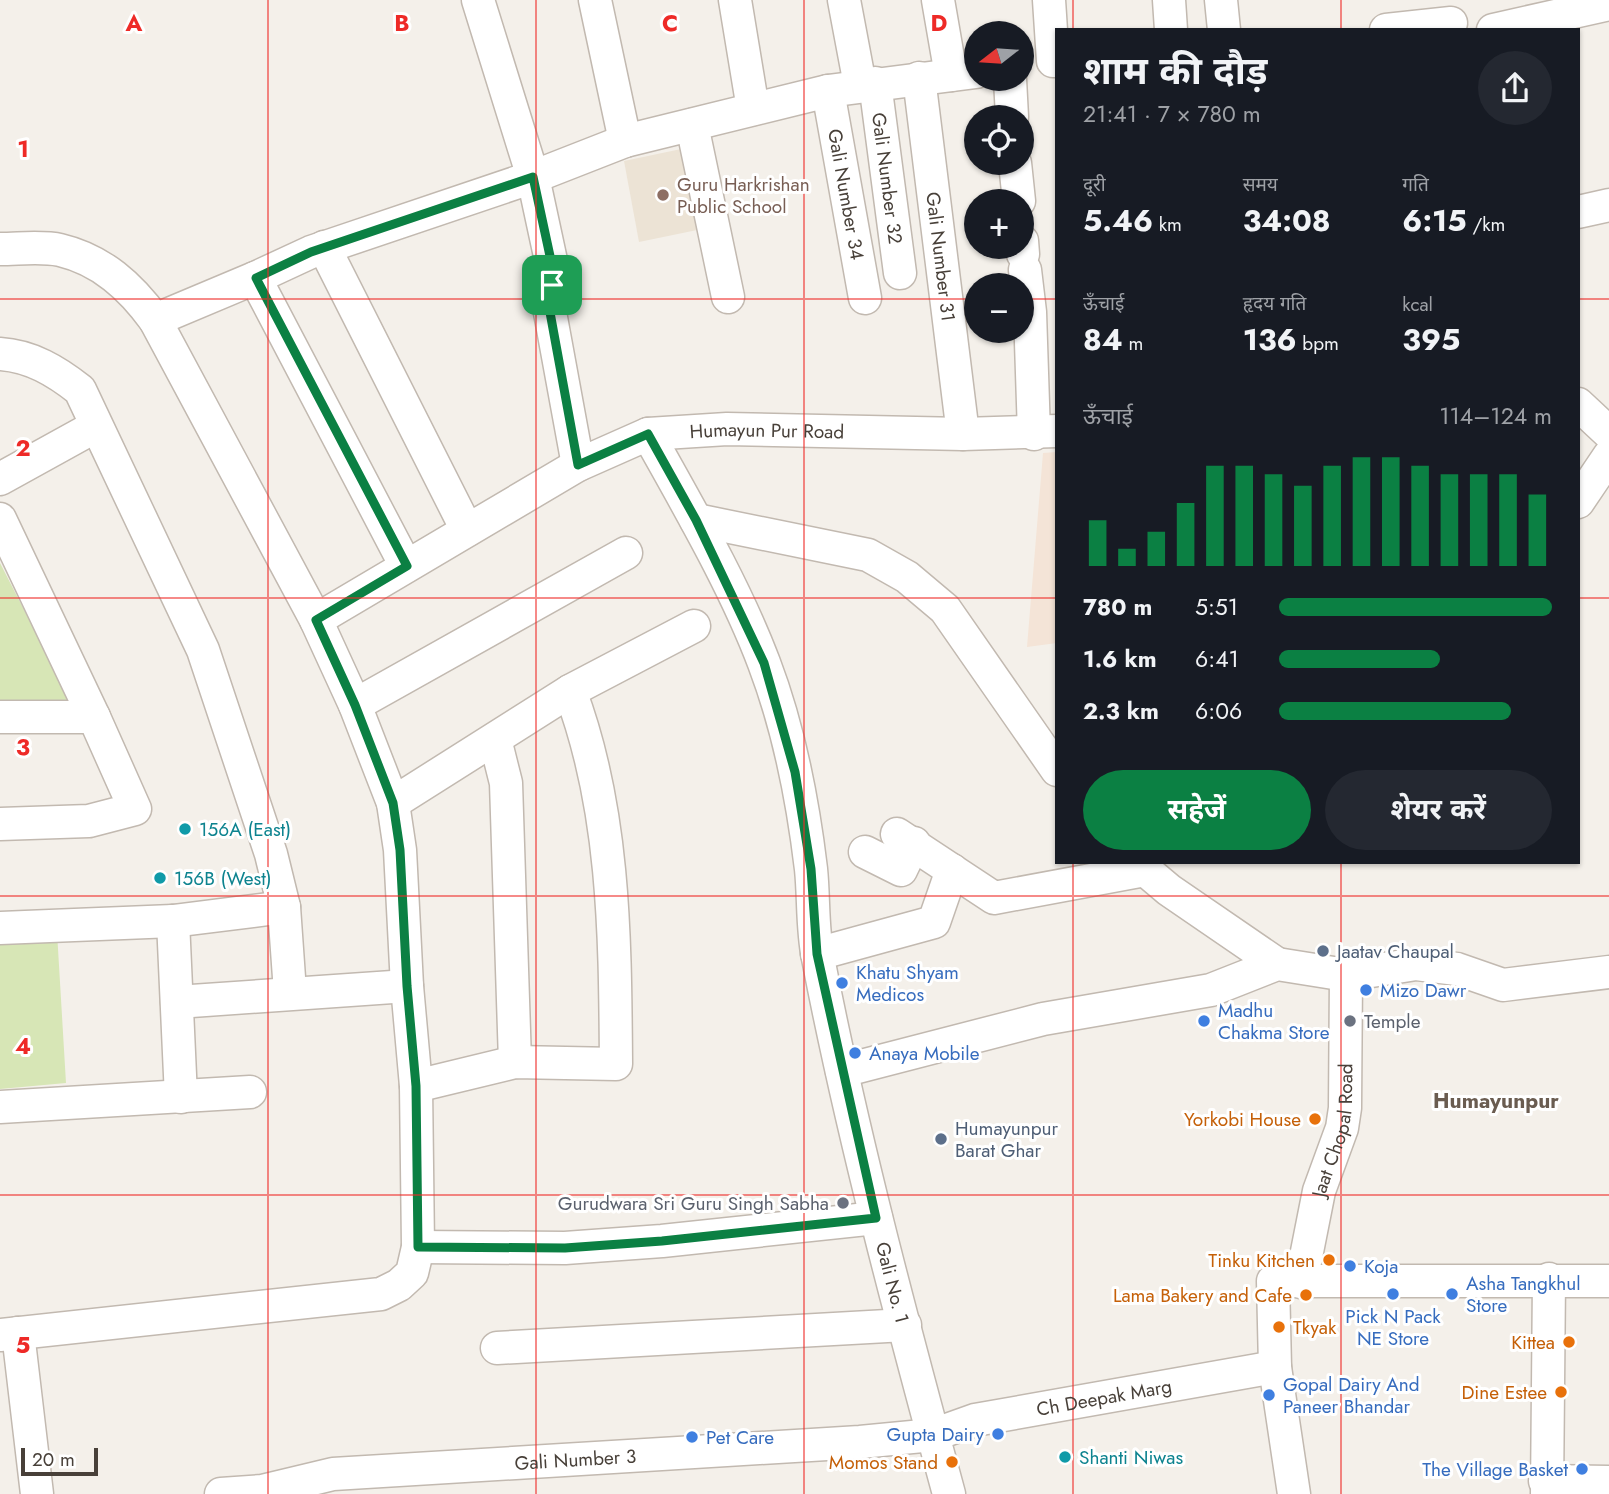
<!DOCTYPE html>
<html lang="hi">
<meta charset="utf-8">
<style>
body{margin:0;font-family:Jost,"Noto Sans Devanagari",sans-serif;background:#242831;color:#f1f3f6;height:100vh;display:flex;flex-direction:column;font-size:26px;white-space:nowrap}
*{box-sizing:border-box;margin:0}
p{font-size:23px;color:#9ea1a6}
.icon{flex:none;width:38px;height:38px;fill:none;stroke:currentColor;stroke-width:2;stroke-linecap:round;stroke-linejoin:round}
.map{position:relative;flex:1;overflow:hidden}
.drawer{position:absolute;left:1055px;top:28px;width:525px;height:836px;display:flex;flex-direction:column;background:#171b24;border-radius:0px;box-shadow:0 2px 5px #0004}
.drawer>*{flex:none}
.needle{width:46px;rotate:253deg}
.buttons{position:absolute;left:964px;top:21px;display:grid;gap:14px}
.buttons a{display:grid;place-items:center;width:70px;height:70px;border-radius:50%;background:#171b24;box-shadow:0 2px 5px #0004;font-size:35px}
.scale{position:absolute;left:21px;bottom:18px;width:77px;box-sizing:border-box;padding-left:7px;border:4px solid #484039;border-top:0;font-size:19px;line-height:24px;white-space:nowrap;color:#484039;-webkit-text-stroke:5px #fff;paint-order:stroke}
.pin{position:absolute;display:grid;place-items:center;width:60px;height:60px;color:#fff;margin:-30px;border-radius:14px;box-shadow:0 4px 10px #0006}
.round{display:grid;place-items:center;flex:none;width:74px;height:74px;border-radius:37px;background:#242831}
.headline{display:flex;align-items:center;justify-content:space-between;height:119px;padding:0 28px}
h1{font-size:38px;font-weight:700;line-height:52px}
.stats{display:grid;grid-template-columns:repeat(3,1fr);gap:10px;height:119px;padding:7px 28px}
.stats div{display:grid;align-content:center}
.stats b{font-size:30px;font-weight:700}
.stats small{font-size:19px;font-weight:400}
.stats p{font-size:19px}
.chart{height:196px;padding:14px 28px}
.chart p{display:flex;justify-content:space-between}
.chart svg{width:100%;height:126px;margin-top:7px;stroke:#0b8043;stroke-width:6}
.action{display:flex;gap:14px;margin-top:auto;padding:14px 28px}
.action a{flex:1;height:80px;border-radius:42px;background:#0b8043;color:#fff;font-size:28px;font-weight:700;line-height:80px;text-align:center}
.action a+a{background:#242831;color:#f1f3f6}
ul{padding:0 28px;list-style:none;font-size:23px}
li{display:grid;grid-template-columns:112px 84px 1fr;align-items:center;height:52px}
li i{height:18px;border-radius:9px;background:#0b8043}
.map>svg:first-child{display:block}
.commercial{fill:#f4e4d7}
.education{fill:#ece3d5}
.green{fill:#d7e6b6}
.lines{fill:none;stroke-linecap:round;stroke-linejoin:round}
.street-casing{stroke:#c2b9b0;stroke-width:35}
.street{stroke:#fff;stroke-width:32}
.route-casing{stroke:#fff;stroke-width:14}
.route{stroke:#0b8043;stroke-width:9}
.grid{fill:none;stroke:#ee2a27;stroke-width:2;stroke-opacity:0.55}
.education-dot{fill:#8d6e63;stroke:#fff;stroke-width:2.5}
.culture-dot{fill:#0f9aa8;stroke:#fff;stroke-width:2.5}
.service-dot{fill:#5c6f8a;stroke:#fff;stroke-width:2.5}
.shop-dot{fill:#3f7fe0;stroke:#fff;stroke-width:2.5}
.worship-dot{fill:#6b7280;stroke:#fff;stroke-width:2.5}
.food-dot{fill:#e8710a;stroke:#fff;stroke-width:2.5}
.labels{text-anchor:middle;stroke-width:6;stroke-linejoin:round;paint-order:stroke}
.street-label{font-size:19px;fill:#484039;stroke:#fff}
.education-label{font-size:19px;fill:#785e54;stroke:#fff;text-anchor:start}
.culture-label{font-size:19px;fill:#0d838f;stroke:#fff;text-anchor:start}
.service-label{font-size:19px;fill:#4e5e75;stroke:#fff;text-anchor:start}
.shop-label{font-size:19px;fill:#366cbe;stroke:#fff;text-anchor:start}
.worship-label{font-size:19px;fill:#5b616d;stroke:#fff;text-anchor:start}
.food-label{font-size:19px;fill:#c56008;stroke:#fff;text-anchor:end}
.neighbourhood-label{font-size:21px;font-weight:bold;fill:#6a5c50;stroke:#fff}
.grid-label{font-size:23px;text-anchor:middle;font-weight:bold;fill:#ee2a27;stroke:#fff;stroke-width:6;stroke-linejoin:round;paint-order:stroke}
</style>
<div class="map">
<svg width="1609" height="1494" viewBox="0 0 1609 1494">
<rect width="100%" height="100%" fill="#f4f0ea"/>
<path class="commercial" d="M 1057,452 L 1057,643 L 1027,647 L 1043,453 Z"/>
<path class="education" d="M 686,148 L 702,229 L 639,242 L 624,161 Z"/>
<path class="green" d="M 0,563 L 77,713 L 0,711 Z
M 57,932 L 66,1083 L 0,1089 L 0,935 Z"/>
<g class="lines">
<g class="street-casing">
<g id="street">
<path d="M 478,0 L 533,177 L 553,270 L 547,296 L 578,465"/>
<path d="M 595,0 L 625,141"/>
<path d="M 735,0 L 753,109"/>
<path d="M 844,0 L 860,85"/>
<path d="M 938,0 L 951,75"/>
<path d="M 1049,0 L 1053,61 L 1057,61"/>
<path d="M 1169,0 L 1171,30"/>
<path d="M 1221,0 L 1224,30"/>
<path d="M 1386,30 L 1451,23"/>
<path d="M 1493,30 L 1609,4"/>
<path id="s1" d="M 919,78 L 963,434"/>
<path d="M 1010,79 L 1012,117"/>
<path id="s2" d="M 875,83 L 900,273"/>
<path id="s3" d="M 828,91 L 865,298"/>
<path d="M 692,125 L 728,297"/>
<path d="M 1015,163 L 1019,201"/>
<path d="M 1578,212 L 1609,205"/>
<path d="M 1022,241 L 1023,254"/>
<path d="M 324,247 L 467,530"/>
<path d="M 0,249 C 19,249 42,246 60,250 C 102,260 131,287 155,320 L 316,620 L 355,705 L 393,803 L 400,850 L 407,986 L 416,1086 L 418,1247 L 412,1273 L 399,1285 L 381,1294 L 0,1335"/>
<path d="M 1025,270 L 1030,312 L 1034,434"/>
<path d="M 155,320 L 255,278"/>
<path d="M 0,354 C 31,356 56,371 80,390 L 203,650 L 271,854 L 284,907 L 290,992"/>
<path d="M 1578,404 L 1609,433"/>
<path id="s4" d="M 648,434 C 688,506 735,586 764,663 C 788,726 803,802 811,869 C 814,898 812,929 818,958 C 853,1138 901,1317 949,1494"/>
<path d="M 0,479 L 96,426"/>
<path d="M 1578,502 L 1609,456"/>
<path d="M 0,519 L 94,717 L 0,717"/>
<path d="M 696,520 L 868,555 L 907,577 L 945,609 L 1057,770"/>
<path d="M 406,566 L 255,278 L 311,252 L 533,177 L 625,141 L 828,91 L 976,72"/>
<path id="s5" d="M 316,620 L 578,465 L 648,434 L 727,429 L 963,434 L 1057,431"/>
<path d="M 355,705 L 626,553"/>
<path d="M 495,739 L 506,783 L 515,1062"/>
<path d="M 393,803 L 570,691 L 694,626"/>
<path d="M 0,824 L 89,821 L 135,809 L 94,717"/>
<path d="M 897,834 L 994,898 L 1145,870"/>
<path d="M 865,852 L 901,870 L 914,843"/>
<path d="M 1137,863 L 1169,890 L 1277,964"/>
<path d="M 173,921 L 181,1097"/>
<path d="M 0,928 L 173,921 L 284,907"/>
<path d="M 817,954 L 934,922 L 952,870"/>
<path d="M 177,1002 L 407,986"/>
<path d="M 842,1071 L 1043,1019 L 1211,990 L 1277,964 L 1346,975 L 1416,964 L 1457,969 L 1503,985 L 1609,972"/>
<path d="M 416,1086 L 515,1062 L 616,1064 C 615,938 615,810 570,691"/>
<path d="M 0,1107 L 250,1092"/>
<path d="M 418,1247 L 565,1248 L 662,1241 L 876,1218"/>
<path id="s6" d="M 1301,1282 L 1319,1191 L 1342,1128 L 1345,1108 L 1346,975"/>
<path d="M 18,1333 L 37,1494"/>
<path d="M 497,1348 L 905,1325"/>
<path d="M 1545,1481 L 1609,1482"/>
<path id="s7" d="M 221,1494 L 262,1491 L 333,1474 L 860,1442 L 933,1435 L 975,1420 L 1275,1367"/>
<path d="M 1294,1494 L 1275,1367 L 1273,1281 L 1609,1281"/>
<path d="M 1547,1494 L 1549,1279"/>
</g>
</g>
<use href="#street" class="street"/>
</g>
<g class="lines">
<g class="route-casing">
<path id="route" d="M 533,177 L 553,270 L 547,296 L 578,465 L 648,434 L 696,520 L 764,663 L 795,772 L 811,869 L 817,954 L 876,1218 L 662,1241 L 565,1248 L 418,1247 L 416,1086 L 407,986 L 400,850 L 393,803 L 355,705 L 316,620 L 407,566 L 256,278 L 311,252 Z"/>
</g>
<use href="#route" class="route"/>
</g>
<path class="grid" d="M 268,0 L 268,1494M 536,0 L 536,1494M 804,0 L 804,1494M 1073,0 L 1073,30M 1341,0 L 1341,30M 0,299 L 976,299M 1022,299 L 1057,299M 1578,299 L 1609,299M 0,598 L 1057,598M 1578,598 L 1609,598M 1073,863 L 1073,1494M 1341,863 L 1341,1494M 0,896 L 1609,896M 0,1195 L 1609,1195"/>
<circle class="education-dot" cx="663" cy="195" r="7"/>
<g class="culture-dot">
<circle cx="185" cy="829" r="7"/>
<circle cx="160" cy="878" r="7"/>
<circle cx="1065" cy="1457" r="7"/>
</g>
<g class="service-dot">
<circle cx="1323" cy="951" r="7"/>
<circle cx="941" cy="1139" r="7"/>
</g>
<g class="shop-dot">
<circle cx="842" cy="983" r="7"/>
<circle cx="1366" cy="990" r="7"/>
<circle cx="1204" cy="1021" r="7"/>
<circle cx="855" cy="1053" r="7"/>
<circle cx="1350" cy="1266" r="7"/>
<circle cx="1393" cy="1294" r="7"/>
<circle cx="1452" cy="1294" r="7"/>
<circle cx="1269" cy="1395" r="7"/>
<circle cx="998" cy="1434" r="7"/>
<circle cx="692" cy="1437" r="7"/>
<circle cx="1582" cy="1469" r="7"/>
</g>
<g class="worship-dot">
<circle cx="1350" cy="1021" r="7"/>
<circle cx="843" cy="1203" r="7"/>
</g>
<g class="food-dot">
<circle cx="1315" cy="1119" r="7"/>
<circle cx="1329" cy="1260" r="7"/>
<circle cx="1306" cy="1295" r="7"/>
<circle cx="1279" cy="1327" r="7"/>
<circle cx="1569" cy="1342" r="7"/>
<circle cx="1561" cy="1392" r="7"/>
<circle cx="952" cy="1462" r="7"/>
</g>
<g class="labels">
<g class="street-label">
<text dy="7" stroke="none"><textPath href="#s2" startOffset="96">Gali Number 32</textPath></text>
<text dy="7" stroke="none"><textPath href="#s3" startOffset="105">Gali Number 34</textPath></text>
<text dy="7" stroke="none"><textPath href="#s1" startOffset="180">Gali Number 31</textPath></text>
<text dy="7" stroke="none"><textPath href="#s5" startOffset="500">Humayun Pur Road</textPath></text>
<text dy="7" stroke="none"><textPath href="#s6" startOffset="156">Jaat Chopal Road</textPath></text>
<text dy="7" stroke="none"><textPath href="#s4" startOffset="891">Gali No. 1</textPath></text>
<text dy="7" stroke="none"><textPath href="#s7" startOffset="891">Ch Deepak Marg</textPath></text>
<text dy="7" stroke="none"><textPath href="#s7" startOffset="357">Gali Number 3</textPath></text>
</g>
<g class="education-label">
<text x="677" y="191">Guru Harkrishan<tspan x="677" dy="22">Public School</tspan></text>
</g>
<g class="culture-label">
<text x="199" y="836">156A (East)</text>
<text x="174" y="885">156B (West)</text>
<text x="1079" y="1464">Shanti Niwas</text>
</g>
<g class="service-label">
<text x="1337" y="958">Jaatav Chaupal</text>
<text x="955" y="1135">Humayunpur<tspan x="955" dy="22">Barat Ghar</tspan></text>
</g>
<g class="shop-label">
<text x="856" y="979">Khatu Shyam<tspan x="856" dy="22">Medicos</tspan></text>
<text x="1380" y="997">Mizo Dawr</text>
<text x="1218" y="1017">Madhu<tspan x="1218" dy="22">Chakma Store</tspan></text>
<text x="869" y="1060">Anaya Mobile</text>
<text x="1364" y="1273">Koja</text>
<text x="1466" y="1290">Asha Tangkhul<tspan x="1466" dy="22">Store</tspan></text>
<text x="1393" y="1323" text-anchor="middle">Pick N Pack<tspan x="1393" dy="22">NE Store</tspan></text>
<text x="1283" y="1391">Gopal Dairy And<tspan x="1283" dy="22">Paneer Bhandar</tspan></text>
<text x="984" y="1441" text-anchor="end">Gupta Dairy</text>
<text x="706" y="1444">Pet Care</text>
<text x="1568" y="1476" text-anchor="end">The Village Basket</text>
</g>
<g class="worship-label">
<text x="1364" y="1028">Temple</text>
<text x="829" y="1210" text-anchor="end">Gurudwara Sri Guru Singh Sabha</text>
</g>
<g class="food-label">
<text x="1301" y="1126">Yorkobi House</text>
<text x="1315" y="1267">Tinku Kitchen</text>
<text x="1292" y="1302">Lama Bakery and Cafe</text>
<text x="1293" y="1334" text-anchor="start">Tkyak</text>
<text x="1555" y="1349">Kittea</text>
<text x="1547" y="1399">Dine Estee</text>
<text x="938" y="1469">Momos Stand</text>
</g>
<g class="neighbourhood-label">
<text x="1496" y="1108">Humayunpur</text>
</g>
</g>
<g class="grid-label">
<text x="134" y="31">A</text>
<text x="402" y="31">B</text>
<text x="670" y="31">C</text>
<text x="939" y="31">D</text>
<text x="23" y="157">1</text>
<text x="23" y="456">2</text>
<text x="23" y="755">3</text>
<text x="23" y="1054">4</text>
<text x="23" y="1353">5</text>
</g>
</svg>
<div class="buttons">
<a><svg class="needle" viewBox="-14 -14 28 28"><path d="M0-13l5 13h-10z" fill="#e53935"/><path d="M0 13l5-13h-10z" fill="#9ea1a6"/></svg></a>
<a><svg class="icon" aria-label="locate" viewBox="0 0 24 24"><circle cx="12" cy="12" r="6"/><path d="M12 2v4M12 18v4M2 12h4M18 12h4"/></svg></a>
<a>+</a>
<a>−</a>
</div>
<div class="scale">20 m</div>
<div class="pin" style="left:552px;top:285px;background:#1e9e55"><svg class="icon" aria-label="arrive" viewBox="0 0 24 24"><path d="M6 21V4h12l-3 4 3 4H6"/></svg></div>
<section class="drawer">
<div class="headline"><div><h1>शाम की दौड़</h1><p>21:41 · 7 × 780 m</p></div><a class="round"><svg class="icon" aria-label="share" viewBox="0 0 24 24"><path d="M12 15V3M7 8l5-5 5 5M5 13v7h14v-7"/></svg></a></div>
<div class="stats">
<div><p>दूरी</p><b>5.46<small> km</small></b></div>
<div><p>समय</p><b>34:08</b></div>
<div><p>गति</p><b>6:15<small> /km</small></b></div>
</div>
<div class="stats">
<div><p>ऊँचाई</p><b>84<small> m</small></b></div>
<div><p>हृदय गति</p><b>136<small> bpm</small></b></div>
<div><p>kcal</p><b>395</b></div>
</div>
<div class="chart"><p><span>ऊँचाई</span>114–124 m</p>
<svg viewBox="0 0 160 44" preserveAspectRatio="none"><path d="M5 44V28M15 44V38M25 44V32M35 44V22M45 44V9M55 44V9M65 44V12M75 44V16M85 44V9M95 44V6M105 44V6M115 44V9M125 44V12M135 44V12M145 44V12M155 44V19"/></svg>
</div>
<ul>
<li><b>780 m</b>5:51<i style="width:100%"></i></li>
<li><b>1.6 km</b>6:41<i style="width:59%"></i></li>
<li><b>2.3 km</b>6:06<i style="width:85%"></i></li>
</ul>
<div class="action"><a>सहेजें</a><a>शेयर करें</a></div>
</section>
</div>
